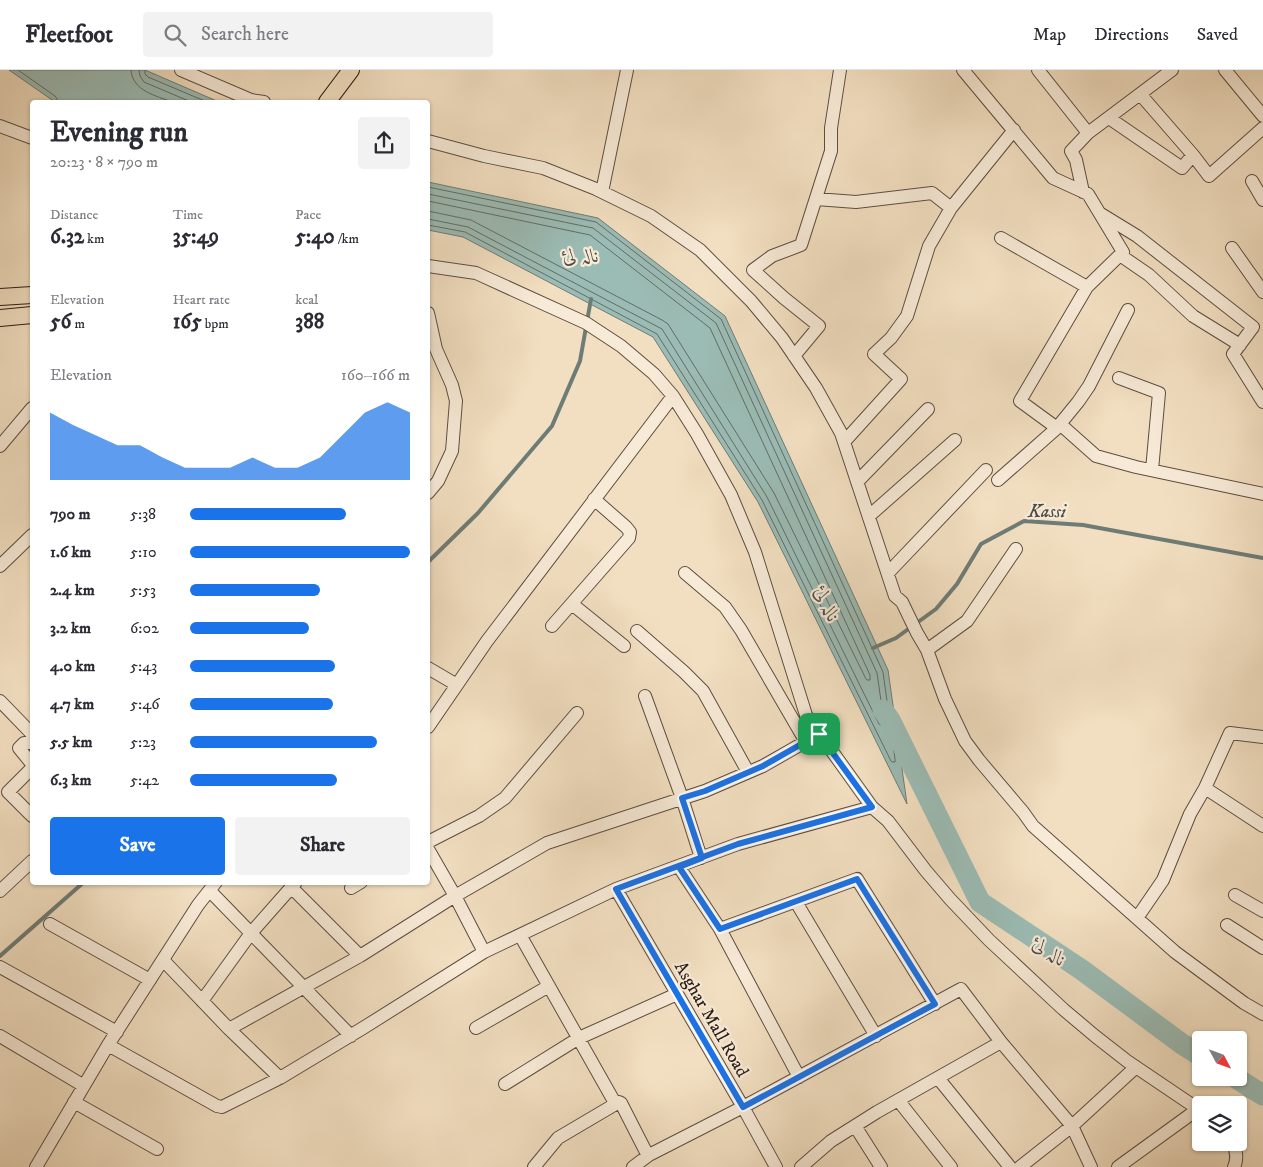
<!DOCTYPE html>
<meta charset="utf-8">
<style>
body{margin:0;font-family:"IM FELL DW Pica",Amiri,serif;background:#f2f2f3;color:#2b2b33;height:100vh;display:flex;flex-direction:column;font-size:19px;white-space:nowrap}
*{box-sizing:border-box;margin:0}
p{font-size:16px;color:#7c7c81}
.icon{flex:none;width:28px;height:28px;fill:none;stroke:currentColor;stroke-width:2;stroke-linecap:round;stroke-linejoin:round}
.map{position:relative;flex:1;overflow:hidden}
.details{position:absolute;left:30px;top:30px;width:400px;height:785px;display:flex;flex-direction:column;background:#fff;border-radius:5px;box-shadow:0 1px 4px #0004}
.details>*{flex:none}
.needle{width:32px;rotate:131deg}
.buttons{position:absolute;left:1192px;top:961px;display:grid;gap:10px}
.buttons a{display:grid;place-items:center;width:55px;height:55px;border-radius:5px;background:#fff;box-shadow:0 1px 4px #0004;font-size:25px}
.pin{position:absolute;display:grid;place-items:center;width:42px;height:42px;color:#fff;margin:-21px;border-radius:10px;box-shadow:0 2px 8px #0006}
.round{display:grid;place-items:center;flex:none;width:52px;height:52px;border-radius:5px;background:#f2f2f3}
.overview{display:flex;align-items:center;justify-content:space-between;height:85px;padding:0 20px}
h1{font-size:28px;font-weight:700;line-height:38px}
.metrics{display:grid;grid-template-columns:repeat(3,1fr);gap:8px;height:85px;padding:5px 20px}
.metrics div{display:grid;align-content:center}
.metrics b{font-size:21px;font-weight:700}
.metrics small{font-size:14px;font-weight:400}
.metrics p{font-size:14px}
.chart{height:140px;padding:10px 20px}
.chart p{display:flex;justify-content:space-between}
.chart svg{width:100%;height:90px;margin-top:5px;fill:#1a73e8;opacity:.7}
.cta{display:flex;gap:10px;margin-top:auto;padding:10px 20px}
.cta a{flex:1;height:58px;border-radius:5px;background:#1a73e8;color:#fff;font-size:20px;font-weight:700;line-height:58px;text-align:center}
.cta a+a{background:#f2f2f3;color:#2b2b33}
ul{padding:0 20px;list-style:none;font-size:16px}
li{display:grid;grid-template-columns:80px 60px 1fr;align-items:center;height:38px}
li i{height:12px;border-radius:6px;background:#1a73e8}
header{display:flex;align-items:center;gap:30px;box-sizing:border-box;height:70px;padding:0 25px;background:#fff;border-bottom:1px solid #e1e1e2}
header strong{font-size:24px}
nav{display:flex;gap:28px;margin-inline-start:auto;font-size:18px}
.search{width:350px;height:45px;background:#f2f2f3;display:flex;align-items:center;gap:12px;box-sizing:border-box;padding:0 18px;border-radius:5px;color:#7c7c81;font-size:19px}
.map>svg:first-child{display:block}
.water{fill:#9bbcb5;stroke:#6e7c76}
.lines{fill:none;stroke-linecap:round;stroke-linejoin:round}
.shore{stroke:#636c66;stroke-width:1}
.stream{stroke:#6e7c76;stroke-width:4}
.river{stroke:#9bbcb5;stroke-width:21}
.minor-casing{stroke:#5d4e42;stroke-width:14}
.major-casing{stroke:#2b1d17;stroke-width:18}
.minor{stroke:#f7ead7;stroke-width:12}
.major{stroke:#f2dfc1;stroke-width:16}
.route-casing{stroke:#fff;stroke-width:10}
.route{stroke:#1a73e8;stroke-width:6}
.labels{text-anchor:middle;stroke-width:4.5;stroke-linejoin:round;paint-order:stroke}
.street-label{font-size:18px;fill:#2b1d17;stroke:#f7ead7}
.water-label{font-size:19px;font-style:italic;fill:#4d4d46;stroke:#f7ead7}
</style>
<header>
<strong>Fleetfoot</strong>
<div class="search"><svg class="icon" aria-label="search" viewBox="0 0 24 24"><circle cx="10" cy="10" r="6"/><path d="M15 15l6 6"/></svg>Search here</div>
<nav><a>Map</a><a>Directions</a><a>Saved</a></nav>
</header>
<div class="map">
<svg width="1263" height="1097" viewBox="0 0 1263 1097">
<rect width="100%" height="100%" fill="#f2dfc1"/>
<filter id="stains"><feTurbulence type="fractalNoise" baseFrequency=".004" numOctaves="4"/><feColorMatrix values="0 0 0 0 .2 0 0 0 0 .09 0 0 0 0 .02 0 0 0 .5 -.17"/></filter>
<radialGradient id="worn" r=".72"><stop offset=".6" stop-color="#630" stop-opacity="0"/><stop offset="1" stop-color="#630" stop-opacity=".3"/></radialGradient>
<path class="water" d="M 9,0 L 145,0 L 219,32 L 55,32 Z
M 428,112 L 598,148 L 725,246 L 888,600 L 907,734 L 758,432 L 653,267 L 463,167 L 428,160 Z"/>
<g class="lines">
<path class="shore" d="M 18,0 L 55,26 L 57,29 L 57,32
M 131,0 C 132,21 157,26 172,32
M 139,0 L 140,6 L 144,12 L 191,32
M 145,0 L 145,4 L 148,7 L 207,32
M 428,117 L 596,152 L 721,249 L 883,602 L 895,689 L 895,692 L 892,692 L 891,691 L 762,430 L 657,264 L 465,162 L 428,155
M 428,124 L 593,158 L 716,253 L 877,603 L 884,652 L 883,654 L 881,655 L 879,654 L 767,427 L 662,259 L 468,157 L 428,149
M 428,131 L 590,165 L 710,258 L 870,605 L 870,610 L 867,610 L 866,609 L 774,423 L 668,254 L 662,250 L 471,150 L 428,141"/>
<path class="stream" d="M 428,492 L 478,443 L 552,356 L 580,291 L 591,229
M 873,578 L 896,568 L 936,539 L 957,514 L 981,474 L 1024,451 L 1083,455 L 1263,488
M 0,886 L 84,812"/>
<path class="river" d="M 883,640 L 890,650 L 980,832 L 1082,900 L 1182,974 L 1201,986
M 1236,1008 L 1263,1025"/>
<g class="minor-casing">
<path id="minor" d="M 181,0 L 251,30 L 264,32
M 963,0 L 1053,108 L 1088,124 L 1123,182 L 1087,217 L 1001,168
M 1038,0 L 1088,63 L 1172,0
M 1225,0 L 1263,46
M 1109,48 L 1182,98 L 1193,85 L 1140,24
M 0,56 L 32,68
M 428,71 L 484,86 L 543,98 L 596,119 L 651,146 L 700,180 L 751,231 L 782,268 L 816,318 L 841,363 L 895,526 L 902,532 L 917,563 L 927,580 L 945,629 L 965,671 L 979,690 L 1023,742 L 1033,756 L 1175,882 L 1244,933 L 1263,944
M 1193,85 L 1209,106 L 1263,58
M 1252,111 L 1263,130
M 602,122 L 627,0
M 1083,122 L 1076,90 L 1071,81 L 1088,63
M 816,129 L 856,132 L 932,123 L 951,138 L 1014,60
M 1101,144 L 1137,166 L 1253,257 L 1233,284 L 1263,332
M 1232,178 L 1263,222
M 1120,185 L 1149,205 L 1193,246 L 1240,275
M 428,196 L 476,203 L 586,253 L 621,276 L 654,304 L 673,326 L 697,364 L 731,425 L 755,482 L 806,645 L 872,737 L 888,751 L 926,801 L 950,829 L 989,870 L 1063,939 L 1095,966 L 1127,991 L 1201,1041
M 1087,217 L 1020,331 L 1057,358 L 1060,354 L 1096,386 L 1136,397 L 1263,424
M 428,243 L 436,279 L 452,315 L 456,331 L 452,381 L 438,411 L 428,423
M 794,286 L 819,256 L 784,228 L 753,200 L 772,186 L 801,175 L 831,81 L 831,58 L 840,0
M 1119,308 L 1159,323 L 1152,400
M 1060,354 L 1078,332 L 1089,316 L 1128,240
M 844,372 L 901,309 L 874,284 L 891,268 L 907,246 L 929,176 L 951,138
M 0,376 L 32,338
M 998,410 L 1057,358
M 857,412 L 928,339
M 869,446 L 955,370
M 0,496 L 32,465
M 685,503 L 725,537 L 741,560 L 806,672
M 888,503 L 986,400
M 572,534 L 624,576
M 552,556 L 629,468 L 630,462 L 626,457 L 594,429
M 637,561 L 684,602 L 703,621 L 748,702
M 927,580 L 967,551 L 1016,479
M 428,598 L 457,615
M 645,626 L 682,728 L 701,788
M 0,631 L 32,664
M 428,657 L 487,571 L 673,326
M 32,673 L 24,673 L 19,678 L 32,694
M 32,698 L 8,722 L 32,746
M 1205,718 L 1263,756
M 428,772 L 479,746 L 505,728 L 577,643
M 428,779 L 455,826 L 484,882
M 679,797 L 720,859 L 799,1007
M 292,818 L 360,886
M 351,818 L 361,812
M 616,819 L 743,1037 L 776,1097
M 0,821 L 32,791
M 210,821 L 351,966
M 1235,825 L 1263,841
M 796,832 L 876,966
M 1137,848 L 1163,810 L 1190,744 L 1205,718 L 1230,663 L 1263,667
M 50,854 L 150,910
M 1227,855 L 1263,878
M 720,859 L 857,809 L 935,934
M 520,865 L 615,1033
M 163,890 L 229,959 L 280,1008
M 0,897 L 117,962
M 202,931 L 251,863 L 296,812
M 476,958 L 549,916
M 229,959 L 360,886 L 455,826 L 547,773 L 705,721 L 763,696 L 819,664
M 0,966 L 84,1016
M 108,975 L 217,1036 L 222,1037 L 280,1008 L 363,958 L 484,882 L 616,819 L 738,774 L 872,737
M 938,1008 L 1010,1097
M 505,1014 L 579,968 L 677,924
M 898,1030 L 951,1097
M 74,1032 L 157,1079
M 855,1056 L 881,1097
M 1233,1072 C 1236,1081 1238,1089 1234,1097
M 36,1097 L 108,975 L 198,835 L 216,812
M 534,1097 L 558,1068 L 619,1032 L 621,1033 L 647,1084 L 649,1085
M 633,1097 L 649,1085 L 743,1037 L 961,919 L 1001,972 L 1072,1056 L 1091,1097
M 801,1097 L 831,1071 L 877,1042 L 1001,972
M 1020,1097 L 1072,1056 L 1136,997
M 1118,1097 L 1198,1039"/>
</g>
<g class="major-casing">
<path id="major" d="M 327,32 L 351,0
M 0,227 L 32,225
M 0,248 L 32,245"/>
</g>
<use href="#minor" class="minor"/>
<use href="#major" class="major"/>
</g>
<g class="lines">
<g class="route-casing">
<path id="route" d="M 819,664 L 763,696 L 705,721 L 682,728 L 702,788 L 679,797 L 720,859 L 857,809 L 935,934 L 743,1037 L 616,819 L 738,774 L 872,737 L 819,664"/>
</g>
<use href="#route" class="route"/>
</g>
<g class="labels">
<g class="street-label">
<text transform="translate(712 949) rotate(60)" y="6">Asghar Mall Road</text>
</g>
<g class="water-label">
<text x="581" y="192">نالہ لئ</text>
<text transform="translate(1047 440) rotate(1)" y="7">Kassi</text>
<text transform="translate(828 534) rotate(66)" y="7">نالہ لئ</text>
<text transform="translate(1050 881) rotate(35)" y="7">نالہ لئ</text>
</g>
</g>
<rect width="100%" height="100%" filter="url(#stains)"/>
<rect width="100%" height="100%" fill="url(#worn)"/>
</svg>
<div class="buttons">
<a><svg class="needle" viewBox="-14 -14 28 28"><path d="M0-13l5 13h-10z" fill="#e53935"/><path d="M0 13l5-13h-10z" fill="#7c7c81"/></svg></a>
<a><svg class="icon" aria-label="layers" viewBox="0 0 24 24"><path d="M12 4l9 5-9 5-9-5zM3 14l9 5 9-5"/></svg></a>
</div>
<div class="pin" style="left:819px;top:664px;background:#1e9e55"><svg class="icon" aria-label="arrive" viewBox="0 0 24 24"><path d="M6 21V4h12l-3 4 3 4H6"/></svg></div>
<section class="details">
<div class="overview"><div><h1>Evening run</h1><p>20:23 · 8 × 790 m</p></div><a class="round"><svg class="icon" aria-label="share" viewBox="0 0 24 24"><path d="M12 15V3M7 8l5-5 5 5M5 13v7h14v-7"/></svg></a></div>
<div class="metrics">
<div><p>Distance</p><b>6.32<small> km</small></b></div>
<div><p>Time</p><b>35:49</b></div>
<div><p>Pace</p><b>5:40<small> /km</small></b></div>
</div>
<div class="metrics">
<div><p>Elevation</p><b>56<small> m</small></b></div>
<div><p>Heart rate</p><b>165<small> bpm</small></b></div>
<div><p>kcal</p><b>388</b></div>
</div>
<div class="chart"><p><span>Elevation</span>160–166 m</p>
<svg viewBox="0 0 160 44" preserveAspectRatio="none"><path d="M0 44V11L10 17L20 22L30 27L40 27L50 33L60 38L70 38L80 38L90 33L100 38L110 38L120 33L130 22L140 11L150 6L160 11V44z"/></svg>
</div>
<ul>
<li><b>790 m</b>5:38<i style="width:71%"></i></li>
<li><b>1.6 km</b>5:10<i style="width:100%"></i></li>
<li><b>2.4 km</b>5:53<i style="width:59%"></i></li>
<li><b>3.2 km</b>6:02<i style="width:54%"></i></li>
<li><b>4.0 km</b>5:43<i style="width:66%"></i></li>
<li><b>4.7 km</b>5:46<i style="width:65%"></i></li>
<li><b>5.5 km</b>5:23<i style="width:85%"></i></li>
<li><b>6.3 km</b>5:42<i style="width:67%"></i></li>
</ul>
<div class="cta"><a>Save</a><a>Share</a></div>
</section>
</div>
